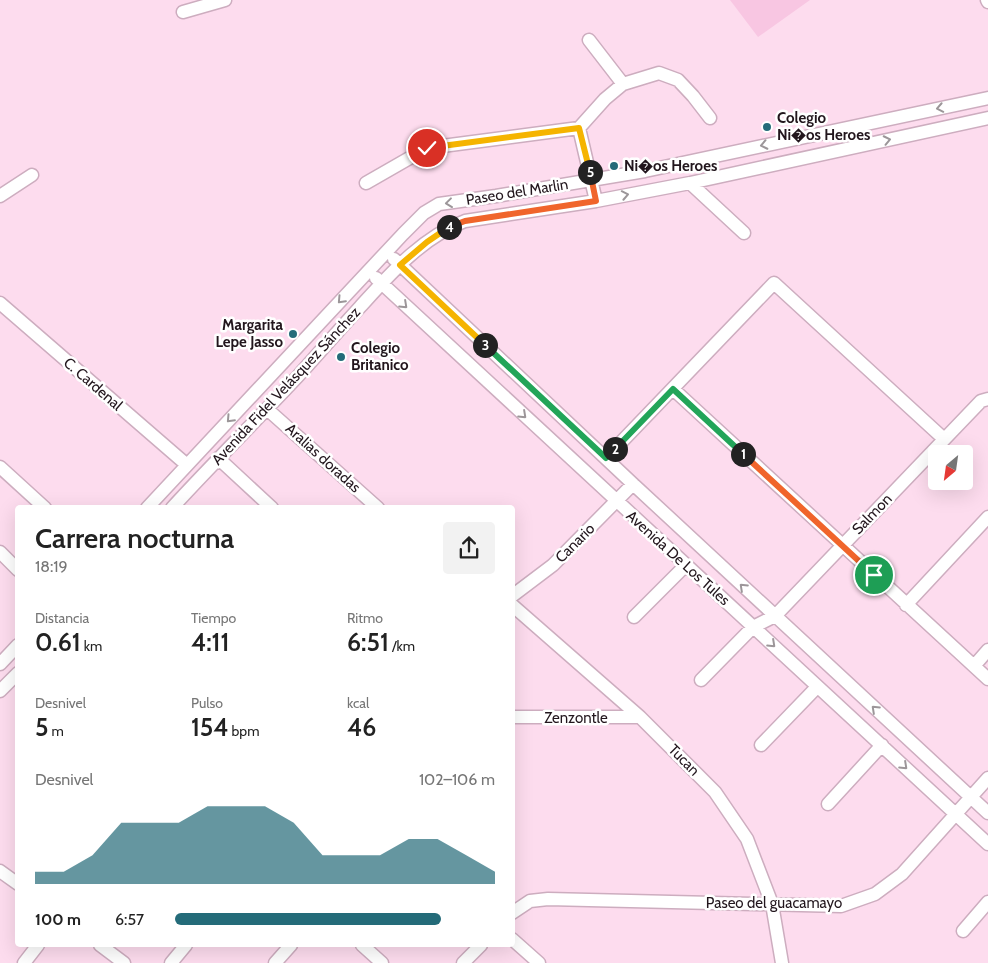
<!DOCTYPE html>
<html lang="es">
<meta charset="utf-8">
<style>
body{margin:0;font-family:Cabin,sans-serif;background:#f2f2f2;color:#222;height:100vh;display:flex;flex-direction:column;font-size:19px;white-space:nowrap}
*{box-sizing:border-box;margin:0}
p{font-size:16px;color:#767676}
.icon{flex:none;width:28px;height:28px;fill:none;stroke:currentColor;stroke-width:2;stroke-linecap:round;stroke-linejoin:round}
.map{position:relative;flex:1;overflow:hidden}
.sheet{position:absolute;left:15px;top:505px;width:500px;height:442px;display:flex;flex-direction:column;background:#fff;border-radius:5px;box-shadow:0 5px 20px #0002}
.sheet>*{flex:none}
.needle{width:32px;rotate:209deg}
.tools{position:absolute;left:928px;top:445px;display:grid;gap:10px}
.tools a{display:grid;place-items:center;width:45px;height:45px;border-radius:5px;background:#fff;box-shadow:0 5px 20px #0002;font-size:25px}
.pin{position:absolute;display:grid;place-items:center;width:42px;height:42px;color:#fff;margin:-21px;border:2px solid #fff;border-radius:50%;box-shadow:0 1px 5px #0007}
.km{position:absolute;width:25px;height:25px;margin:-12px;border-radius:50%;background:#222;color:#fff;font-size:14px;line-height:25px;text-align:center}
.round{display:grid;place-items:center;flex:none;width:52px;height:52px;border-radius:5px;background:#f2f2f2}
.headline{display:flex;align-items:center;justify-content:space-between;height:85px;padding:0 20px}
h1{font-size:28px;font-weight:600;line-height:38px}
.figures{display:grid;grid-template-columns:repeat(3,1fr);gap:8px;height:85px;padding:5px 20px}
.figures div{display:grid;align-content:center}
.figures b{font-size:25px;font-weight:600}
.figures small{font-size:14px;font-weight:400}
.figures p{font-size:14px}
.chart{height:140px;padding:10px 20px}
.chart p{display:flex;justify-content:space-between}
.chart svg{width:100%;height:90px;margin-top:5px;fill:#246b79;opacity:.7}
ul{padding:0 20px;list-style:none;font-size:16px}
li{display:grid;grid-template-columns:80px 60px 1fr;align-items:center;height:38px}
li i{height:12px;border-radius:6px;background:#246b79}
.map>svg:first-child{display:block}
.green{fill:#f8c6e2}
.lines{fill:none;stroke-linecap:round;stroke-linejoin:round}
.minor-casing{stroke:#cdadbf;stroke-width:15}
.minor{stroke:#fff;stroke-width:12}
.oneway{stroke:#9c9699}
.split-1-casing{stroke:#fff;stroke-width:10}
.split-2-casing{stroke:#fff;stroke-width:10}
.split-3-casing{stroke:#fff;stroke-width:10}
.split-4-casing{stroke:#fff;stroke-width:10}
.split-5-casing{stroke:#fff;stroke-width:10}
.split-6-casing{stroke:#fff;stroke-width:10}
.split-1{stroke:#f0652b;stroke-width:6}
.split-2{stroke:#22a559;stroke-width:6}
.split-3{stroke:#22a559;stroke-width:6}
.split-4{stroke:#f5b400;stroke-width:6}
.split-5{stroke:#f0652b;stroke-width:6}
.split-6{stroke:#f5b400;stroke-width:6}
.poi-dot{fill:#246b79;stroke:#fff;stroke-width:2}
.labels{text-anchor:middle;stroke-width:5;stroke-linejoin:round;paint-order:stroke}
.poi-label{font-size:15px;font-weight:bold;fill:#22161d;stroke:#fff;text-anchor:start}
.street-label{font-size:15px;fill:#22161d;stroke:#fff}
</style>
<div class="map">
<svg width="988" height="963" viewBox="0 0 988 963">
<rect width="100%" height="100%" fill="#fddcee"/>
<path class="green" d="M 730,0 L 810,0 L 758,37 Z"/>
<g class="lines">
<g class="minor-casing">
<path id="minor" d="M 987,0 L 988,2
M 183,12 L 225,0
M 589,40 L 623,84
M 579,128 L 596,201
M 366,183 L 427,148 L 579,128 L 605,99 L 623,84 L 659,73 L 678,80 L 693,96 L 710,118
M 690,183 L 744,233
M 0,196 L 32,175
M 394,259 L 633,484 L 988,813
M 376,278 L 988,844
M 0,303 L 187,465
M 673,389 L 988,679
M 267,409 L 378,508
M 218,458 L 272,508
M 606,458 L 774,283 L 944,439
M 0,467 L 45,508
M 147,508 L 403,234 L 424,213 L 439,204 L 496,196 L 645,171 L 988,98
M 172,508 C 213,463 257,420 299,375 C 319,353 339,330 360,307 C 390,274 422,237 465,221 L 596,201 L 690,183 L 988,118
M 0,552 L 18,570
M 512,596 L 553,565 L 633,484
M 512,605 L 640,717 L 715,792 L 747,839 L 772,904 L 782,963
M 906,605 L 988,517
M 634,617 L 686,565
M 0,664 L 18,645
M 974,666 L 988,650
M 701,680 L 753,627 L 775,616 L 981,401 L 988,399
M 0,691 L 18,673
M 512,717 L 640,717
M 761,745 L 817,687
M 828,804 L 882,745
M 0,871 L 18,884
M 512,913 L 530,901 L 548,899 L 841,906 L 875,894 L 902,874 L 988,778
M 963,931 L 988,902
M 512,939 L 539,963
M 100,945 L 124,963
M 362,945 L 382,963
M 24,963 L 38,945
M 171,963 L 186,945
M 275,963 L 291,945
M 463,963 L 481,945"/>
</g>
<use href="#minor" class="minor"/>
</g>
<defs><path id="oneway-chevron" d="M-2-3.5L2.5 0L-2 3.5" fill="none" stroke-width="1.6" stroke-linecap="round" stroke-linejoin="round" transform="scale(1.25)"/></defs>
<g class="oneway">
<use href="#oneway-chevron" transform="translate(940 108) rotate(169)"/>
<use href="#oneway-chevron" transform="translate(887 140) rotate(-12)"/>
<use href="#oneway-chevron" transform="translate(764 145) rotate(168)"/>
<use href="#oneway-chevron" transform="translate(625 195) rotate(-11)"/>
<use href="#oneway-chevron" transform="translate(449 203) rotate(173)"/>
<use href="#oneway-chevron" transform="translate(341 300) rotate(133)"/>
<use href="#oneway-chevron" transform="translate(404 305) rotate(43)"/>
<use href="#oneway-chevron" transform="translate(523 415) rotate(43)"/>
<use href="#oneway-chevron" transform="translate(230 419) rotate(133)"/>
<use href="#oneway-chevron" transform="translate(743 587) rotate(-137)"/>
<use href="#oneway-chevron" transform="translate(772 644) rotate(43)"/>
<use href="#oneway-chevron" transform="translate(875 709) rotate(-137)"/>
<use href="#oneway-chevron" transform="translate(904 766) rotate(43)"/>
</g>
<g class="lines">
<g class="split-1-casing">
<path id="split-1" d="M 743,454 L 874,575"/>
</g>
<g class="split-2-casing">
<path id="split-2" d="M 615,449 L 673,389 L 743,454"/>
</g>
<g class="split-3-casing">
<path id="split-3" d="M 485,345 L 606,458 L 615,449"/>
</g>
<g class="split-4-casing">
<path id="split-4" d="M 449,227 L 427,242 L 400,265 L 485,345"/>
</g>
<g class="split-5-casing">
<path id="split-5" d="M 449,227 L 465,221 L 596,201 L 590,172"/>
</g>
<g class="split-6-casing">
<path id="split-6" d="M 427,148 L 579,128 L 590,172"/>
</g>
<use href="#split-1" class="split-1"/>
<use href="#split-2" class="split-2"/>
<use href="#split-3" class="split-3"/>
<use href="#split-4" class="split-4"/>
<use href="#split-5" class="split-5"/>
<use href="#split-6" class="split-6"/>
</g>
<g class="poi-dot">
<circle cx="767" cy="127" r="5"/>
<circle cx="614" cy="166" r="5"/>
<circle cx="293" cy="334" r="5"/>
<circle cx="341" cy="357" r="5"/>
</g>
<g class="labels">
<g class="poi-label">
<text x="777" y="123">Colegio<tspan x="777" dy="17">Ni�os Heroes</tspan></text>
<text x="624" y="171">Ni�os Heroes</text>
<text x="283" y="330" text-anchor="end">Margarita<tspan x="283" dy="17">Lepe Jasso</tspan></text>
<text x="351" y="353">Colegio<tspan x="351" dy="17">Britanico</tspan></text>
</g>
<g class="street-label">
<text transform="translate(517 192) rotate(-9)" y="5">Paseo del Marlin</text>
<text transform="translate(93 384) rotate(41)" y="5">C. Cardenal</text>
<text transform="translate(286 386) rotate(-47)" y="5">Avenida Fidel Velásquez Sánchez</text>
<text transform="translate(323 458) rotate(42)" y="5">Aralias doradas</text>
<text transform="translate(872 514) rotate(-46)" y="5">Salmon</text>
<text transform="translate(575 543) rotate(-45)" y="5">Canario</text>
<text transform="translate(678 558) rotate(42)" y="5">Avenida De Los Tules</text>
<text x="576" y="723">Zenzontle</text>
<text transform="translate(684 760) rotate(45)" y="5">Tucan</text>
<text x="774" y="908">Paseo del guacamayo</text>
</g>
</g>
</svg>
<div class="tools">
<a><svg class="needle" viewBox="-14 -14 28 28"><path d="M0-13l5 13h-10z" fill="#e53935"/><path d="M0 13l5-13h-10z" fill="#767676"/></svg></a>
</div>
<div class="pin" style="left:874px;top:575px;background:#1e9e55"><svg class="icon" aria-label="arrive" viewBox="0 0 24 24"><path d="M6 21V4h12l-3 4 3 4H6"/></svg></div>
<div class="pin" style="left:427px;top:148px;background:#d93025"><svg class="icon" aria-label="check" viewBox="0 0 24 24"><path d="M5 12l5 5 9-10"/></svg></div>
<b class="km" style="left:743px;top:454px">1</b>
<b class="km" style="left:615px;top:449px">2</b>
<b class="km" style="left:485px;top:345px">3</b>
<b class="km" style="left:449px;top:227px">4</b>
<b class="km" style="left:590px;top:172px">5</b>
<section class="sheet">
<div class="headline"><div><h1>Carrera nocturna</h1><p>18:19</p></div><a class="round"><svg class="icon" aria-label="share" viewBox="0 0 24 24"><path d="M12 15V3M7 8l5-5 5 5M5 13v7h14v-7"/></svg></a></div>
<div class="figures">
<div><p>Distancia</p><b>0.61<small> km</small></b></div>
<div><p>Tiempo</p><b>4:11</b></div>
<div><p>Ritmo</p><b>6:51<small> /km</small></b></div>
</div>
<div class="figures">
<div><p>Desnivel</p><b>5<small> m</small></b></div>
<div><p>Pulso</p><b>154<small> bpm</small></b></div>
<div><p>kcal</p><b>46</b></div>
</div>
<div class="chart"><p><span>Desnivel</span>102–106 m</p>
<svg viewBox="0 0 160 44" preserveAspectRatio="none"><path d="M0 44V38L10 38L20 30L30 14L40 14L50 14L60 6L70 6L80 6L90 14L100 30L110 30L120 30L130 22L140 22L150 30L160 38V44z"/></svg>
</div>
<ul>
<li><b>100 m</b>6:57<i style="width:83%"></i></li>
</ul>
</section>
</div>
